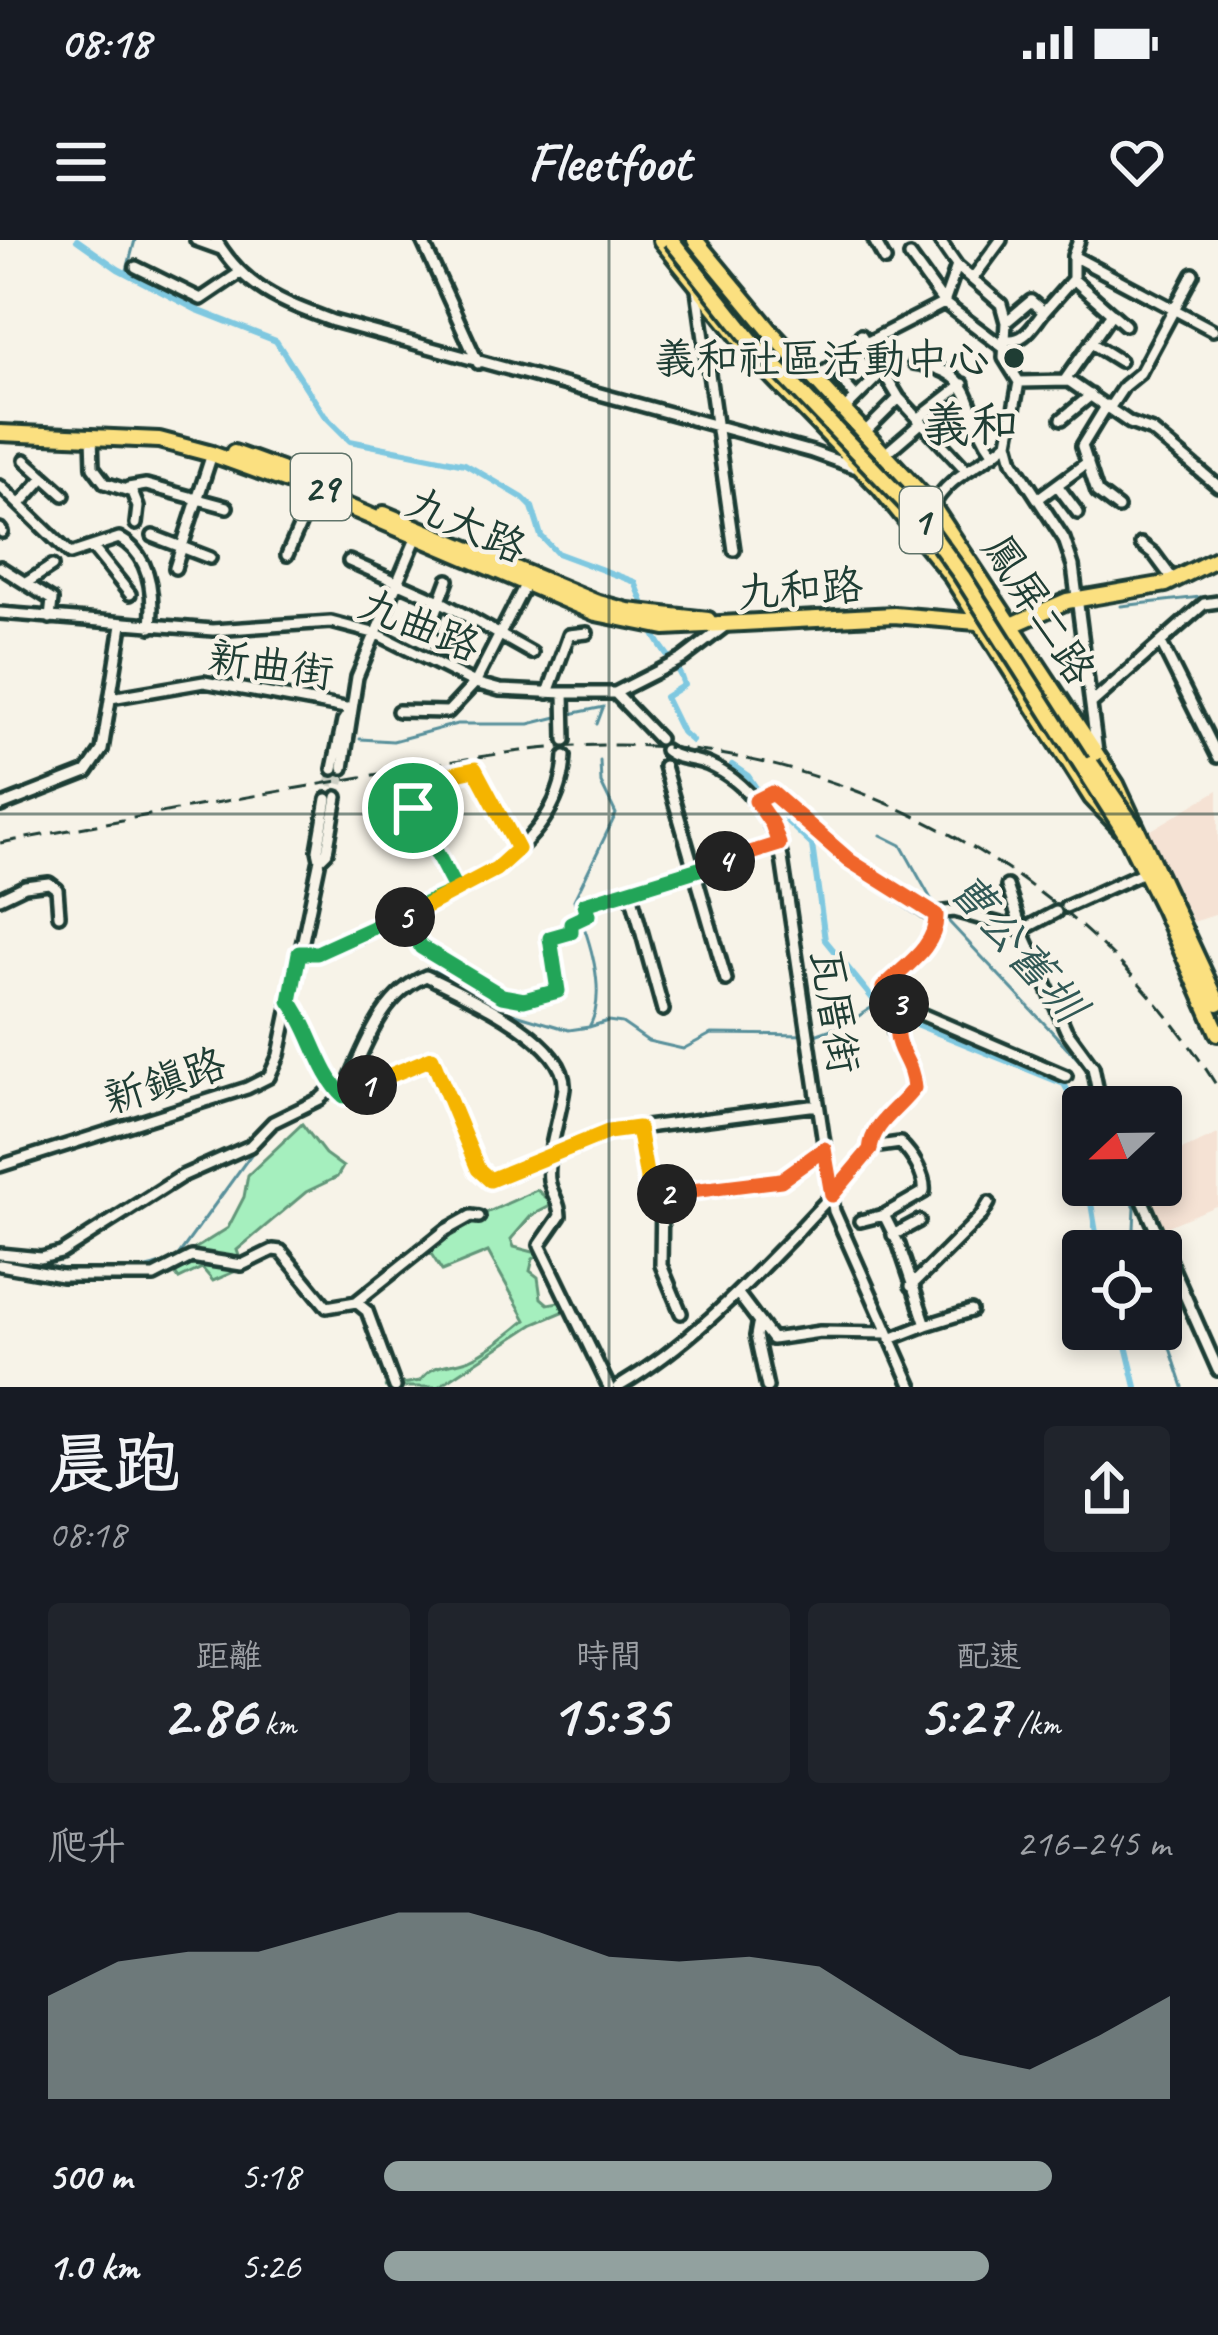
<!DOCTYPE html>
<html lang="zh-TW">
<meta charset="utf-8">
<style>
body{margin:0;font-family:Caveat,"LXGW WenKai TC",sans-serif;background:#20242c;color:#f1f3f6;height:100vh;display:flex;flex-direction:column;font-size:45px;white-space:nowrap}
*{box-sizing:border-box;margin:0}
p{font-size:39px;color:#9ea1a6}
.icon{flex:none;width:66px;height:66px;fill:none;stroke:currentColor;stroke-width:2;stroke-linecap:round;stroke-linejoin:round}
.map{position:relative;height:1147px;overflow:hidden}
.side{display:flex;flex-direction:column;background:#171b24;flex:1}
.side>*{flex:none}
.needle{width:78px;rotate:248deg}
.fabs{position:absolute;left:1062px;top:846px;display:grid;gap:24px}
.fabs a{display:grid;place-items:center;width:120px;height:120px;border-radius:12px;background:#171b24;box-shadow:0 6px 18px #0003;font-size:60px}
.pin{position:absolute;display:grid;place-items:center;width:102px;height:102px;color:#fff;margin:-51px;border:6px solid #fff;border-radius:50%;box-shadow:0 3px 12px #0007}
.km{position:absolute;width:60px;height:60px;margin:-30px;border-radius:50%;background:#222;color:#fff;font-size:33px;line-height:60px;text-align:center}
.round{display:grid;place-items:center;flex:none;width:126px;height:126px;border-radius:12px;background:#20242c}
.summary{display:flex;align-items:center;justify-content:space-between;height:204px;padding:0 48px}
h1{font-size:66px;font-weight:600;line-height:90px}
.figures{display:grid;grid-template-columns:repeat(3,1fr);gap:18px;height:204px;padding:12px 48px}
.figures div{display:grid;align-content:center;border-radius:12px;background:#20242c;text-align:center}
.figures b{font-size:60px;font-weight:600}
.figures small{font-size:33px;font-weight:400}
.figures p{font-size:33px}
.chart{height:336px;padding:24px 48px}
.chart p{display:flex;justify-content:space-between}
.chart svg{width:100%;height:216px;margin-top:12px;fill:#92a19f;opacity:.7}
ul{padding:0 48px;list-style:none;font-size:39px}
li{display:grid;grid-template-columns:192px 144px 1fr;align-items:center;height:90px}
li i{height:30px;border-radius:15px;background:#92a19f}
.status{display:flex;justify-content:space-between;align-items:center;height:84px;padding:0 60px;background:#171b24;direction:ltr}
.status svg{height:33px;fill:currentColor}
header{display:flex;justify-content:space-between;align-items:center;height:156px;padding:0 48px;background:#171b24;font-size:54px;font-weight:600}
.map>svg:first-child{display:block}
.built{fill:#f5e2d4}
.green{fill:#a5efbe;stroke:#629679;stroke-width:3}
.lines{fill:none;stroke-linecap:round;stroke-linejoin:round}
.stream{stroke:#59909b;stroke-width:3}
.canal{stroke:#7fc8e0;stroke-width:6}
.minor-tunnel{stroke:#cccfc4;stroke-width:9;stroke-dasharray:9 4.5;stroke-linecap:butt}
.minor-casing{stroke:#1f3d34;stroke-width:18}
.major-casing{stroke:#1f3d34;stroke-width:22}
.minor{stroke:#f7f3e8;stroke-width:9}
.major{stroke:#fbe080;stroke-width:14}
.rail{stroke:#1f3d34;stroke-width:3;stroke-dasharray:18 9;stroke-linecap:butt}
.major-bridge-casing{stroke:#1f3d34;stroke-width:22;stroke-linecap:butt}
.major-bridge{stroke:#fbe080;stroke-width:14}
.split-1-casing{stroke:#fff;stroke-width:24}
.split-2-casing{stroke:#fff;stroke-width:24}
.split-3-casing{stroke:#fff;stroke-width:24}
.split-4-casing{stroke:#fff;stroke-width:24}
.split-5-casing{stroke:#fff;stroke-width:24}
.split-6-casing{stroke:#fff;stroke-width:24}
.split-1{stroke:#22a559;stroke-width:15}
.split-2{stroke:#f5b400;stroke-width:15}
.split-3{stroke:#f0652b;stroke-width:15}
.split-4{stroke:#f0652b;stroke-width:15}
.split-5{stroke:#22a559;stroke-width:15}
.split-6{stroke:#f5b400;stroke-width:15}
.grid{fill:none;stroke:#1f3d34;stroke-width:3;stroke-opacity:0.55}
.poi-dot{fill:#1f3d34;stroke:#f7f3e8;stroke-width:4.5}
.labels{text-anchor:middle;stroke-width:9;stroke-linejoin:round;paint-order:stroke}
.shield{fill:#f7f3e8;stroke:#60746a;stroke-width:3}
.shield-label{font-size:39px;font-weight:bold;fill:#1f3d34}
.poi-label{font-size:42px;fill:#1f3d34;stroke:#f7f3e8;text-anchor:end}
.street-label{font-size:42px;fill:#1f3d34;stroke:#f7f3e8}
.water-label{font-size:45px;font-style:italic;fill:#325956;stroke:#f7f3e8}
.quarter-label{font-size:48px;fill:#1f3d34;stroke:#f7f3e8}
</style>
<div class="status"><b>08:18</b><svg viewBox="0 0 49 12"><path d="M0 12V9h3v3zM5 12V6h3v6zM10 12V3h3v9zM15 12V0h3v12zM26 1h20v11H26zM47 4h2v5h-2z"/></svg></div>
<header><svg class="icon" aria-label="menu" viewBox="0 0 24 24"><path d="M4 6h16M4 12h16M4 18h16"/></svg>Fleetfoot<svg class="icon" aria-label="heart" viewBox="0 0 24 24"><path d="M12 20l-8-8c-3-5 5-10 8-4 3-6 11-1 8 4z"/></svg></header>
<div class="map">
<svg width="1218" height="1147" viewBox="0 0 1218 1147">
<rect width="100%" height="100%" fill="#f7f3e8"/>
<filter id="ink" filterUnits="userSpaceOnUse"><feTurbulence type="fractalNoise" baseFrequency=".00833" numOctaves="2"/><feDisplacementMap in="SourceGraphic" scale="24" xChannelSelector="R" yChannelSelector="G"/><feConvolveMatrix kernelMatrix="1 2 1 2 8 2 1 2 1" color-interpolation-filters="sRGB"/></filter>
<g filter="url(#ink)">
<path class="built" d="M 1218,550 L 1218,674 L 1193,682 L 1148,592 Z
M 1218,894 L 1218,965 L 1161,989 L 1138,945 L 1161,945 L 1161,919 Z"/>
<path class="green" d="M 302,884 L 325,914 L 343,927 L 337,937 L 306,952 L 237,1010 L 243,1028 L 213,1041 L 202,1028 L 179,1039 L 169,1025 L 228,988 L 244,957 L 248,935 Z
M 537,950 L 554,964 L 531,976 L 511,999 L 514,1007 L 541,1014 L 533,1019 L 530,1031 L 538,1037 L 541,1058 L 548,1064 L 564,1061 L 565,1071 L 534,1084 L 438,1147 L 384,1147 L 420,1141 C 435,1121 450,1127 470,1119 C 490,1110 508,1094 526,1080 L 488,1012 L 442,1031 L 428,1009 L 444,992 Z"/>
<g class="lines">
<path class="stream" d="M 126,34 L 135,0
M 1121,366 L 1218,355
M 570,474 L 604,467
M 597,484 L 603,468
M 360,499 L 393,501 L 457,484 L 529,484 L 561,476
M 881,595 L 901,605 L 936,668 L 1088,830 L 1096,867
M 403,746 L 424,729 L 437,731 L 475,756
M 499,769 L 569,790 L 589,787 C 609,753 588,695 574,660 L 616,574 L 601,543 L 600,521
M 589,787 L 608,781 L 622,783 L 648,801 L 683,809 L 711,794 L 815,795 L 848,783 L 877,764
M 351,825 L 373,780
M 1122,945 L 1135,967 L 1133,1011
M 8,1019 C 59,1029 128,1043 177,1017 L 260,902
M 1161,1081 L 1183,1147"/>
<path class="canal" d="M 77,0 L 118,29 L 197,70 L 276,101 L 324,175 L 350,201 L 465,224 L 523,258 L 532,267 L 541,296 L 557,313 L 635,342 L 647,372
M 650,385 C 657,408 677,420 684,445 L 665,457 L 682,492 L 692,501
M 732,525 L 748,536 L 760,554
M 768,563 L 812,605 L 825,700 L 877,764 L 908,781 L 1064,844 L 1072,858 L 1083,907
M 1088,945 L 1099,1011
M 1122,1089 L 1136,1147"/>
<path class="minor-tunnel" d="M 337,557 L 343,528
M 327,559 L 333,529"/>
<g class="minor-casing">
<path id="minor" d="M 196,0 L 221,9
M 216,0 C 245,49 282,62 333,81 L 812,212 L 854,227
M 422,0 L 478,123
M 874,0 L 885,20
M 939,0 L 957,26 L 1001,64 L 1006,82 L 1004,118 L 1019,142 L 1069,141 L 1130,183 L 1152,191 L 1218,246
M 910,16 L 944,63 L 1004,108
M 1073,16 L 1213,90
M 136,27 L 201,59 L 238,34
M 973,38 L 1001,0
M 1073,39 L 1125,85
M 697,49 L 734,310
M 1006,82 L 1031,61 L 1044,72 L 1073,39 L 1073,16 L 1079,0
M 861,95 L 899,158 L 966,230
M 1004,99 C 1024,105 1033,85 1044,72
M 1091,103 L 1120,121
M 914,123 C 983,133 960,169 994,214
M 819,136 L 860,106 L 944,63 L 957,26
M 841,140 L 856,157
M 1065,140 L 1112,73
M 1019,142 L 1008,202 L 1013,221 L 1064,299 L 1073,326 L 1097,512
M 1107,165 L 1082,206 L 1097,252 L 1118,268
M 1110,167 L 1124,146 L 1140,133 L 1193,34
M 844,170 L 882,132
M 918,179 L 963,144
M 1062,179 L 1091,155
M 865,192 L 899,158
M 92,196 L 93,227 L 105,243 L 132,252 L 138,267 L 136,284
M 885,214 L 921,183
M 25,220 L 64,255
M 1057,245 L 1078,273
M 0,246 L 70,314 L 119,298 C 151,315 154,355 151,387
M 128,248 L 146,245 L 227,267
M 1039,258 L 1088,222
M 21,263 L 44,237
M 932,268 C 948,234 983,226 1008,202
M 0,289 L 2,292
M 153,296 L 210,318
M 1141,304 L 1154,314 L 1174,341
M 93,308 L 130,354
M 287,315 L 314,253
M 349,321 L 440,361 L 532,413
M 0,327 L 52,360 L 50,378
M 175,328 L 212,214
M 448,340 L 428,393 L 452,416
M 26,343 L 52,326
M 0,373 L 213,390 L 331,382 L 377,394 L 475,443 L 500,450 L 564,453 L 615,453 L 682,419 L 724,387
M 1161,403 L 1218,517
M 548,453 L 569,395 L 587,393
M 564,453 L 565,500
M 615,453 L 659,499
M 111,458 L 204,442 L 351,469
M 1092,463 L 1204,364 L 1218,362
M 398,471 L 448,472 L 475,443 L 525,345
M 665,510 C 676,520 695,518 709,525 C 748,542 772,578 782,618 L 834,971 L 912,1147
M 664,526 L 726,740
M 343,528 L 357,437 L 418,294
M 333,529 L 343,481 L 351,469
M 756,561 L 772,553 L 850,621 L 929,674 L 954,671 L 1022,690 L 1066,790 L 1093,827 L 1101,867
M 0,566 L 87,532 L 102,510 L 122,385
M 320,619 L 327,612 L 337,557
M 1007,646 L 1022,690 L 1056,672
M 456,650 L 413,569 L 407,544 L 475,529 L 518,609
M 630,650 L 663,770
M 0,658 L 25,646 L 49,643 L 57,649 L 59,675
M 1066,667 L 1146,631
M 936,675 C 937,708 903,727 883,748 L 886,759 L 1066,836
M 404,676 L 421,707 L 501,756 L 524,761 L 558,751 L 550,698 L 571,692 L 571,683 L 588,675 L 585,664 L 779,605
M 299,713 C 327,713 352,698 378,687 C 453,655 561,612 565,516
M 289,761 L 338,851
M 343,854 C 363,813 379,755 426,736 C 463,754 568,800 564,848 C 561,874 546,916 549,940 C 551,953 560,962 560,976 L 540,1005 L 609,1147
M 343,854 L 432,818 L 478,929 L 490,941 L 608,892 L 638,888
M 818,865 L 638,888 L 649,950 L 662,955 L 781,941 L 824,909
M 870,910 C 872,883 899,869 914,848 L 914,838 L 894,793 L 904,766
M 0,926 L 247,848 L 269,837 L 279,815 L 320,619 L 318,610 L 327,559
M 1136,945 L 1218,1130
M 662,955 L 661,1025 L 681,1073
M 884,975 L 899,1005 L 926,1085 L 890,1099
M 893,995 L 919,981
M 0,1014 L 41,1018 L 61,1013 L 182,936 L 250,906 L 273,882 L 320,859 L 333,847
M 0,1025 L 62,1036 L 154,1036 L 191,1017 L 242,1025 L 273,1010 L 281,1011 L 327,1067 L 356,1062 L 367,1071 L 395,1147
M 911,1046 L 981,976 L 989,963
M 738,1054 L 772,1099 L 820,1092 L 887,1093
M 356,1062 L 446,990 L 471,976 L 479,977
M 758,1085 L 756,1096 L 767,1147
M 926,1085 L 971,1071
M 618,1147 C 689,1105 742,1049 799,990 C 824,962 851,938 872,907 L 900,903 C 912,914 926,936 924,952 L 884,975 L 860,981"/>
</g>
<g class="major-casing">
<path id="major" d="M 661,0 L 764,128 L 880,248 L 950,334 L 1092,558 L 1126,594 L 1163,668 L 1218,793
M 695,0 L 772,93 L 933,267 L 1116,544 L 1218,763
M 0,193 L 159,200 L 212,214 L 295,244 L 596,373 L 665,387 L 894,375 L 1012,385 L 1067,361 L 1166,344 L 1218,318
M 234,213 L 281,230
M 384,274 L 595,362 L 628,371 L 708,380"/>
</g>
<use href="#minor" class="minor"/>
<use href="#major" class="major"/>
<path class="rail" d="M 0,603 C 122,580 244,557 367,536 C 451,522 534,504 619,505 C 860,508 1093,644 1218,848"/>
<g class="major-bridge-casing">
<path id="major-bridge" d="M 671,0 L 754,104 L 920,278 L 962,336 L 1126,594
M 1091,524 L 1135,589"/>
</g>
<use href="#major-bridge" class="major-bridge"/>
</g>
</g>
<g class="lines" filter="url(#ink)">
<g class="split-1-casing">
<path id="split-1" d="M 367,845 L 344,856 C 319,833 312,790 290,761 L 299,713 L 317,713 L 456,650 L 413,568"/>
</g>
<g class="split-2-casing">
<path id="split-2" d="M 367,845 L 432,818 L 478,929 L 490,940 L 608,892 L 638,888 L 649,950 L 667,954"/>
</g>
<g class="split-3-casing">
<path id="split-3" d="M 667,954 L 781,940 L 824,909 L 832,955 L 870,910 C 872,883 899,869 914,848 C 912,812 884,808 904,766 L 899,764"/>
</g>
<g class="split-4-casing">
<path id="split-4" d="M 725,621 L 779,604 L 772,584 L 756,561 L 772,553 L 850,621 L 936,675 C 937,708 903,727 883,748 L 886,759 L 899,764"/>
</g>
<g class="split-5-casing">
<path id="split-5" d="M 405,677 L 421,707 L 502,756 L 524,760 L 558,751 L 550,698 L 571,692 L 571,683 L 588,675 L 585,664 L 725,621"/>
</g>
<g class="split-6-casing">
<path id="split-6" d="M 405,677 L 496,629 L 518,609 L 475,529 L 406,544 L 413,568"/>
</g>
<use href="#split-1" class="split-1"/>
<use href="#split-2" class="split-2"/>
<use href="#split-3" class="split-3"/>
<use href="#split-4" class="split-4"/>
<use href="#split-5" class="split-5"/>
<use href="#split-6" class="split-6"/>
</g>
<path class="grid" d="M 609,0 L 609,1147M 0,574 L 1218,574"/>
<circle class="poi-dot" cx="1014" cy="118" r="12"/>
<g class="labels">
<g class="shield">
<rect x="291" y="214" width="60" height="66" rx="9"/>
<rect x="900" y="247" width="42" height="66" rx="9"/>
</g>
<g class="shield-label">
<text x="321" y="261">29</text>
<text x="921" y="294">1</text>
</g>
<g class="poi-label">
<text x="990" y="133">義和社區活動中心</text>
</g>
<g class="street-label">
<text transform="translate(467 284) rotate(24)" y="15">九大路</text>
<text transform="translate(800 348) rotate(-4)" y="15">九和路</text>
<text transform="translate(1040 369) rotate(57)" y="15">鳳屏二路</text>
<text transform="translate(420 384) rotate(22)" y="15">九曲路</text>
<text transform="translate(271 424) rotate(8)" y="15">新曲街</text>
<text transform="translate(836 771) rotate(81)" y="15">瓦厝街</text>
<text transform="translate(164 840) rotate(-18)" y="15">新鎮路</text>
</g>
<g class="water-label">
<text transform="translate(1018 706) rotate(49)" y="16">曹公舊圳</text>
</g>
<g class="quarter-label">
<text x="970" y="201">義和</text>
</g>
</g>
</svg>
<div class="fabs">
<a><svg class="needle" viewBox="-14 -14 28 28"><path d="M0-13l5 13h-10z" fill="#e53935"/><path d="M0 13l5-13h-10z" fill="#9ea1a6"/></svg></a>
<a><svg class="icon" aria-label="locate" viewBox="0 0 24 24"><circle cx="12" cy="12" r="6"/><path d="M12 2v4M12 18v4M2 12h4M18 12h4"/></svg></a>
</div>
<div class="pin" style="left:413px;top:568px;background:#1e9e55"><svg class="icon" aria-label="arrive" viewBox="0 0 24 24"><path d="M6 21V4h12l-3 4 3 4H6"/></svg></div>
<b class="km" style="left:367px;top:845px">1</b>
<b class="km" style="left:667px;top:954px">2</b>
<b class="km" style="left:899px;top:764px">3</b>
<b class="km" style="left:725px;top:621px">4</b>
<b class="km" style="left:405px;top:677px">5</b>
</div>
<section class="side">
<div class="summary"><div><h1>晨跑</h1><p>08:18</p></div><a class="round"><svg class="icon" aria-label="share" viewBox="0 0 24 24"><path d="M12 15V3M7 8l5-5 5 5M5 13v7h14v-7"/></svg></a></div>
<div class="figures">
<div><p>距離</p><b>2.86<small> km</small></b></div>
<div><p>時間</p><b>15:35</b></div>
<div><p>配速</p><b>5:27<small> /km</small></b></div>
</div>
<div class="chart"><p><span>爬升</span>216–245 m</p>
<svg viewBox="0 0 160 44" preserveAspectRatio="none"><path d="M0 44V23L10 16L20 14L30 14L40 10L50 6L60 6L70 10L80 15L90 16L100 15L110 17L120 26L130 35L140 38L150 31L160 23V44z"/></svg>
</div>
<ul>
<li><b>500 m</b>5:18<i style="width:85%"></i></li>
<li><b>1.0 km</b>5:26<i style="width:77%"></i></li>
</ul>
</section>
